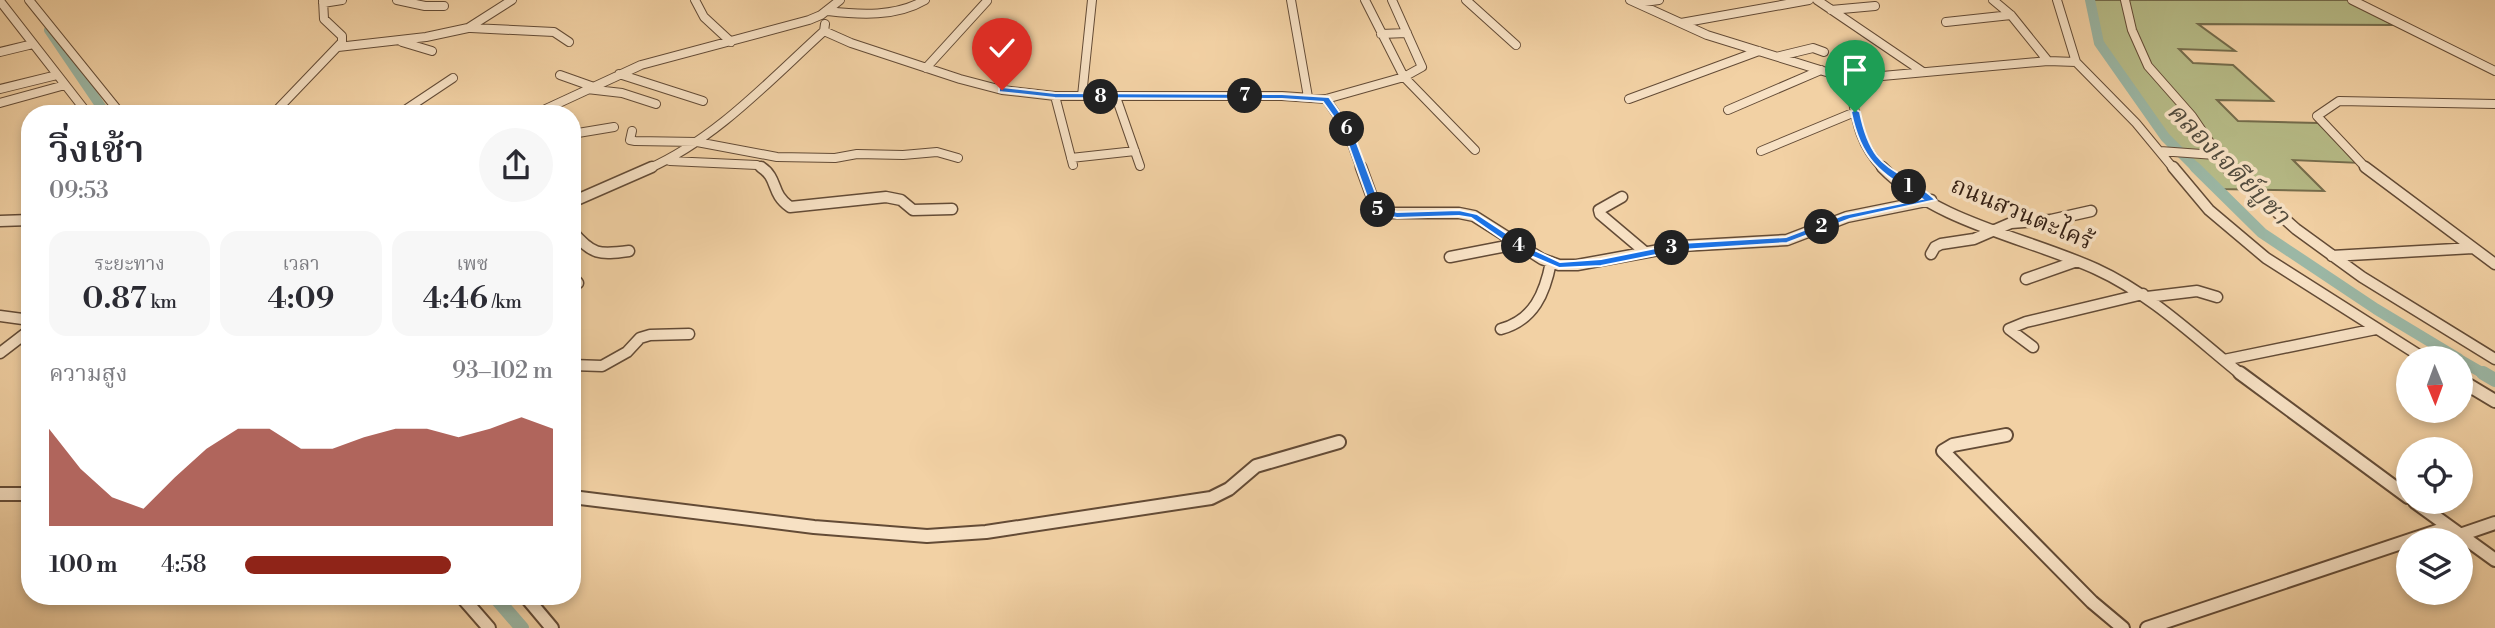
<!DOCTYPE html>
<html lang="th">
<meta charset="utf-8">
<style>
body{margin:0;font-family:"Libre Bodoni","Noto Serif Thai",serif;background:#f7f7f7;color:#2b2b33;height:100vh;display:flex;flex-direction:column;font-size:26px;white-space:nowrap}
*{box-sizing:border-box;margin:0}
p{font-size:23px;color:#7c7c81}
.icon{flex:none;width:38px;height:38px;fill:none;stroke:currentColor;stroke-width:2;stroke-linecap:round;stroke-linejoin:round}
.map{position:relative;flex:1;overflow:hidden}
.drawer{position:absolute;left:21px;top:105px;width:560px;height:500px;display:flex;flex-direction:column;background:#fff;border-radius:28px;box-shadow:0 4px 10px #0003}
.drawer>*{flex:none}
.needle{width:46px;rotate:179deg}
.buttons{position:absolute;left:2396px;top:346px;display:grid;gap:14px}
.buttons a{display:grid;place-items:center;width:77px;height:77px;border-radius:50%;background:#fff;box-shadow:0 4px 10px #0003;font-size:35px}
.pin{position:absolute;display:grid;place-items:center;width:60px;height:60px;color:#fff;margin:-72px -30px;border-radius:50% 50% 50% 0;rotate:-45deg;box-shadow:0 0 7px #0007}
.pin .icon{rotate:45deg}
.km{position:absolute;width:35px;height:35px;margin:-18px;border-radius:50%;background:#222;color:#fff;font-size:19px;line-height:35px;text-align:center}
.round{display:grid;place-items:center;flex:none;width:74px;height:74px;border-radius:37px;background:#f7f7f7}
.head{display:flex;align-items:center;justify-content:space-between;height:119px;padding:0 28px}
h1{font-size:38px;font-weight:600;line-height:52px}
.metrics{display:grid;grid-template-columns:repeat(3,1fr);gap:10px;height:119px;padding:7px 28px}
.metrics div{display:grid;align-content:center;border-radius:18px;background:#f7f7f7;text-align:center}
.metrics b{font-size:30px;font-weight:600}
.metrics small{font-size:19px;font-weight:400}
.metrics p{font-size:19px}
.chart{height:196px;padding:14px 28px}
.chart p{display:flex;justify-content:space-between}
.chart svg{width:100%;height:126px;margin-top:7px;fill:#8f2418;opacity:.7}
ul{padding:0 28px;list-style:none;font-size:23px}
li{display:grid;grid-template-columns:112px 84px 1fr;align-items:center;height:52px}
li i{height:18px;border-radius:9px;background:#8f2418}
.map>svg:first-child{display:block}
.green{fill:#b7bc88;stroke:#756d4d;stroke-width:2}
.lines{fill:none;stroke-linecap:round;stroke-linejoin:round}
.canal-far2{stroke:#9bb7a5;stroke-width:10}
.canal-far1{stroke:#9bb7a5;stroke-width:11}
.canal{stroke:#9bb7a5;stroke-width:14}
.street-far2-casing{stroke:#634b36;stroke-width:10}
.street-far1-casing{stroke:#634b36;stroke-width:13}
.street-casing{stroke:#634b36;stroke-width:16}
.street-far2{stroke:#f7e1c4;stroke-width:8}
.street-far1{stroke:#f7e1c4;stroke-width:10}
.street{stroke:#f7e1c4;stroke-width:12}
.route{fill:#1a73e8;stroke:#fff;stroke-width:2}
.labels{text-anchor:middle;stroke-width:7;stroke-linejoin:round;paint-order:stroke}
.street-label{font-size:24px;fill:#331e12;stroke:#f7e1c4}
.water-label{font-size:26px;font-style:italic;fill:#524c3e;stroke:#f7e1c4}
</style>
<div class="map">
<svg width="2495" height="628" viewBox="0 0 2495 628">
<rect width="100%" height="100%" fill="#f2d1a4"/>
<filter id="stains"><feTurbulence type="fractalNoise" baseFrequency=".00286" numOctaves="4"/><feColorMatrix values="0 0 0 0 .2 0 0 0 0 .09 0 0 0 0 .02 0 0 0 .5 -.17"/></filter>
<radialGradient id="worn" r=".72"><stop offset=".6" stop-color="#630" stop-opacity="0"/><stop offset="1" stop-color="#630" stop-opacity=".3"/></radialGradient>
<path class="green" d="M 2090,0 L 2348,0 L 2393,25 L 2198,24 L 2235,51 L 2179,49 L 2193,63 L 2233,65 L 2273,101 L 2217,100 L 2238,121 L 2318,123 L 2360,163 L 2293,160 L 2324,191 L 2218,189 L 2165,137 L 2115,67 L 2099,43 Z"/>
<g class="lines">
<path class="canal-far2" d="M 2090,0 L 2099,43 L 2165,137 L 2197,169
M 49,30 L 106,114"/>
<path class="canal-far1" d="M 2195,167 L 2262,233 L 2376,309 L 2459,359
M 2460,360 L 2486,375"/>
<path class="canal" d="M 2483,373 L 2495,380
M 495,597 L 522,628"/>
<g class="street-far2-casing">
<path id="street-far2" d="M 29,0 L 121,114
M 397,0 L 425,6 L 444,6
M 695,0 L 704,17 L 731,42
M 1291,0 L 1308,97
M 1365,0 L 1404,77 L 1475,150
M 1466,0 L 1516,45
M 1630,0 L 1707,35 L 1849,79 C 1856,116 1856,141 1883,169
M 1817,0 L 1923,72
M 1993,0 L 2011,15 L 2048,61
M 2125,0 L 2132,30 L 2148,66 L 2192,116 L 2228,169
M 2352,0 L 2495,71
M 0,1 L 88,114
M 323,3 L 342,0
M 1637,3 L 1659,0
M 1831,10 L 1875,6
M 828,11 C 860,15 896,17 925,0
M 1946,22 L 2011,15
M 1681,23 L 1809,0
M 471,28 L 554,32 L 569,42
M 824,31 L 851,43 L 960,79 L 1002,90 L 1055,96 L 1282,96 L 1326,99 L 1404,77 L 1422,67 L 1392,0
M 1381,34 L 1407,33
M 402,42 L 432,51
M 338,47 L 426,37 L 468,28 L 512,0
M 0,52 L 33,44
M 1780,56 L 1813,48 L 1824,52
M 2076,62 L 2136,123 L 2174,169
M 926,68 L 987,1
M 619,74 L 703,101
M 560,75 L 591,86
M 1849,79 L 2048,61 L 2076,62 L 2057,0
M 0,89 L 57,75
M 587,89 L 622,93 L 656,104
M 1055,96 L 1073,165
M 1082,96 L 1092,0
M 1116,97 L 1140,166
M 1326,99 L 1347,130 L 1361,169
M 1629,99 L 1759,51
M 0,103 L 65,85
M 1728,110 L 1821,70
M 273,114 L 342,42 L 342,36 L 324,19 L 323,0
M 399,114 L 453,78
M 535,114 L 641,65 L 809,20 L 821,15 L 840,0
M 632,131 L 630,140 L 635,141 L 697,142 L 777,157 L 835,158 L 857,154 L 903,155 L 937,152 L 958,158
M 572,134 L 614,127
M 1761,151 L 1855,112
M 2160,151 L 2215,155
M 1071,158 L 1135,151
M 670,161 L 757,165 L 763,169
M 648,169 C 716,139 770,80 824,31 L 825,24
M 2367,169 L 2317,116 L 2339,101 L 2495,104"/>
</g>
<g class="street-far1-casing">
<path id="street-far1" d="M 761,167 C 779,179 770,193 790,207 L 886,197 L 901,200 L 913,210 L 952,209
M 1361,167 L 1376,208 L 1384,213 L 1459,213 L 1474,216 L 1542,259 L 1559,265 L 1577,265 L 1681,246 L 1787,240 L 1847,217 L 1931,200
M 1882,167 C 1935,222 2028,238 2096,269 C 2151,294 2196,338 2242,375
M 2173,167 L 2209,210 L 2266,258 L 2425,359
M 2226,167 L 2296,229 L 2362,277 L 2495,359
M 2365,167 L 2495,264
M 1622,197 L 1599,210 L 1600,214 L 1645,252
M 572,202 L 652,167
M 0,221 L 30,220
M 572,231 C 592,255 599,255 629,251
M 1931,254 L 1935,247 L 1941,244 L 1974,239 L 2011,223 L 2051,220 L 2091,211
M 2332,256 L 2473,248
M 1450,257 L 1517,244
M 572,276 L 578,283
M 2026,279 L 2077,261
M 2147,297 L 2197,291 L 2217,297
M 0,316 L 30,320
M 1501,329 C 1534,320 1545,293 1551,262
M 2033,347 L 2009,329 L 2026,322 L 2143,294
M 0,353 L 30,330
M 2224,360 L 2376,329
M 572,365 L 602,366 L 627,352 L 640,338 L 650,335 L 689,334"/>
</g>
<g class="street-casing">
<path id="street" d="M 2240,373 L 2408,497
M 2460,380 L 2495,401
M 2006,435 L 1953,445 L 1943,451 L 2092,602 L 2123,628
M 0,494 L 30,494
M 572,497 L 814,527 L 927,536 L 986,532 L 1211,498 L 1229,489 L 1256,466 L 1339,442
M 2415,502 L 2495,560
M 2460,535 L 2495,523
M 462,597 L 489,628
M 526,597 L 552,628
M 2147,628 L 2449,527"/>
</g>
<use href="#street-far2" class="street-far2"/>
<use href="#street-far1" class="street-far1"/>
<use href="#street" class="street"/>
</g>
<path class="route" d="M 1002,87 L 1055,93 L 1282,94 L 1329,97 L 1352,130 L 1381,207 L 1397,212 L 1459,210 L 1477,214 L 1526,246 L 1560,262 L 1601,259 L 1681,243 L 1786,237 L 1843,215 L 1922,199 C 1881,173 1861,162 1851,112 L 1855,109 L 1860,112 C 1873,176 1897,164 1936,200 L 1850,219 L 1787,243 L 1681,250 L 1601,266 L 1559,268 L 1519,251 L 1471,218 L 1459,216 L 1397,218 L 1380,215 L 1372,211 L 1343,130 L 1323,102 L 1282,99 L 1055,98 L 999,92 L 999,88 Z"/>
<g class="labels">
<g class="street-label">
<text transform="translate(2022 213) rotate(23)" y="8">ถนนสวนตะไคร้</text>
</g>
<g class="water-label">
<text transform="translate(2229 163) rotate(45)" y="9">คลองเจดีย์บูชา</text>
</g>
</g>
<rect width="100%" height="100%" filter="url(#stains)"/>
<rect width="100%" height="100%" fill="url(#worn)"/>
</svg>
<div class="buttons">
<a><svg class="needle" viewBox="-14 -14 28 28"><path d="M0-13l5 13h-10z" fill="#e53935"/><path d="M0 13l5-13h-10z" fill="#7c7c81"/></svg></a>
<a><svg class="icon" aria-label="locate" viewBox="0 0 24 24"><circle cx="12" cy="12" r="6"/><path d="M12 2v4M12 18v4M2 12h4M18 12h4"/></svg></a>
<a><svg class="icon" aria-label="layers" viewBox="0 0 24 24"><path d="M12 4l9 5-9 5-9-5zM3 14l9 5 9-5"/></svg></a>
</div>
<div class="pin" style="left:1855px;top:112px;background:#1e9e55"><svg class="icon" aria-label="arrive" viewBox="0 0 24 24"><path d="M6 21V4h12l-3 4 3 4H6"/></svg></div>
<div class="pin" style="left:1002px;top:90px;background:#d93025"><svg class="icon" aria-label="check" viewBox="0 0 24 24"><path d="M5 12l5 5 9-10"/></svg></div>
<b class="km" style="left:1909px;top:187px">1</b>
<b class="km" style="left:1822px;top:227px">2</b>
<b class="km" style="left:1672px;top:248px">3</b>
<b class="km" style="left:1519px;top:246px">4</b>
<b class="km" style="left:1378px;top:210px">5</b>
<b class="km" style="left:1347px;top:129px">6</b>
<b class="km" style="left:1245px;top:96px">7</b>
<b class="km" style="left:1101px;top:97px">8</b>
<section class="drawer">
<div class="head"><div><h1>วิ่งเช้า</h1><p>09:53</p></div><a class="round"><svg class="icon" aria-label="share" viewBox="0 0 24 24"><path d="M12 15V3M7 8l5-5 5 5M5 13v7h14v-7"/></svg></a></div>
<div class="metrics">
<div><p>ระยะทาง</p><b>0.87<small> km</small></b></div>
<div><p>เวลา</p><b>4:09</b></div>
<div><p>เพซ</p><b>4:46<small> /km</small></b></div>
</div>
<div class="chart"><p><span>ความสูง</span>93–102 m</p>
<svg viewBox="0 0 160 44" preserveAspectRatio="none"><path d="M0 44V10L10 24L20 34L30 38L40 27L50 17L60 10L70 10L80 17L90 17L100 13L110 10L120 10L130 13L140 10L150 6L160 10V44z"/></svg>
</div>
<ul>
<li><b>100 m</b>4:58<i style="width:67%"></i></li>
</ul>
</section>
</div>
